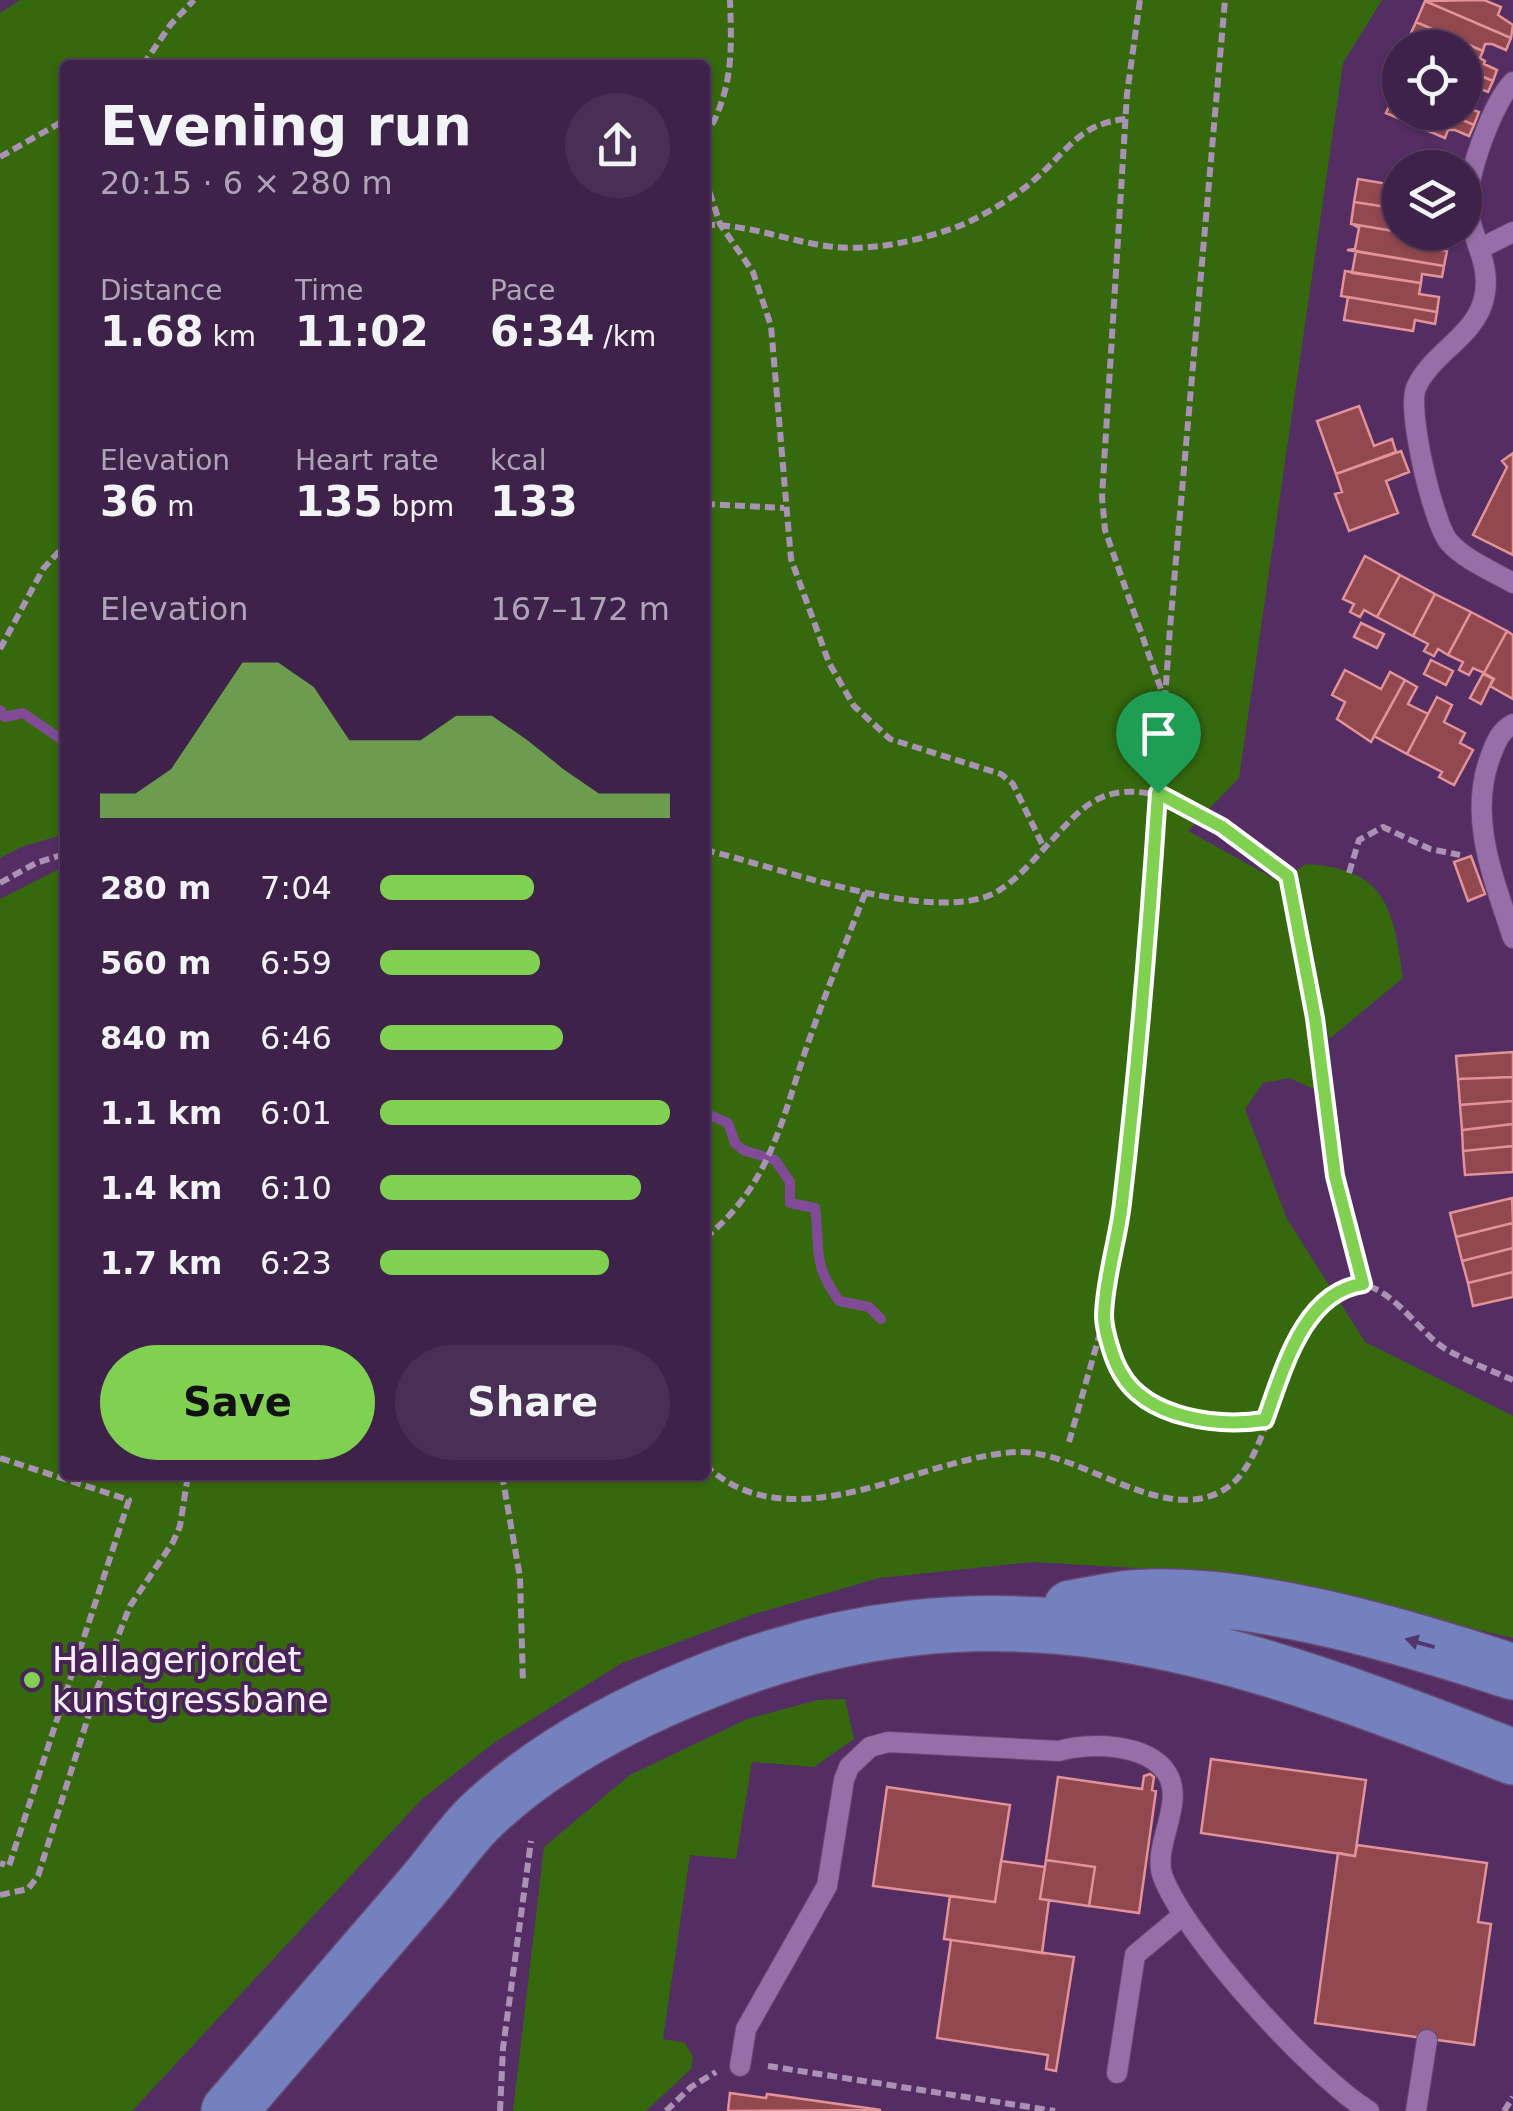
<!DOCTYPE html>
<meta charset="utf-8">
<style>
body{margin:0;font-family:"DejaVu Sans",sans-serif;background:#4a2f54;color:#f1f3f6;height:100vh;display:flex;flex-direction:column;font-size:38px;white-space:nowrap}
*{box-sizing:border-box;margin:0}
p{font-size:32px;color:#ada4b5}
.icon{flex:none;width:55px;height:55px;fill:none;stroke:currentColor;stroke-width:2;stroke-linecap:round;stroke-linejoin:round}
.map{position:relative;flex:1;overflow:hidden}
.side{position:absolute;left:60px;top:60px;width:650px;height:1420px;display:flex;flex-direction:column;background:#3f224a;border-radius:10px;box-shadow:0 2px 8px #0004,0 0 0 2px #583f62}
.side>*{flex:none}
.fabs{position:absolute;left:1382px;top:30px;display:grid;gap:20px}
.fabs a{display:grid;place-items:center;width:100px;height:100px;border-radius:50%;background:#3f224a;box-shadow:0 2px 8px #0004,0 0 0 2px #583f62;font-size:50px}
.pin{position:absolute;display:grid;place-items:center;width:85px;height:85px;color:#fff;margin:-102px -42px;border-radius:50% 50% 50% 0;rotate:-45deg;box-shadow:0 0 10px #0007}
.pin .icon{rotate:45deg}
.round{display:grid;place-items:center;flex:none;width:105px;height:105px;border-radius:52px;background:#4a2f54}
.head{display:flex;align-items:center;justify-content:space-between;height:170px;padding:0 40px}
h1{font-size:55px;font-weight:700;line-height:75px}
.metrics{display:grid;grid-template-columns:repeat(3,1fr);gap:15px;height:170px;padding:10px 40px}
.metrics div{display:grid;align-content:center}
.metrics b{font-size:42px;font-weight:700}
.metrics small{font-size:28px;font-weight:400}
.metrics p{font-size:28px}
.chart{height:280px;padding:20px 40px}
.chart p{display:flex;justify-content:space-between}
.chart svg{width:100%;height:180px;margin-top:10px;fill:#80d051;opacity:.7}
.button{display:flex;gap:20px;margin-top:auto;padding:20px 40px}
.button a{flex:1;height:115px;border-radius:60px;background:#80d051;color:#111;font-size:40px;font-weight:700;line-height:115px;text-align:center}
.button a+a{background:#4a2f54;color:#f1f3f6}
ul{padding:0 40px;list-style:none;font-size:32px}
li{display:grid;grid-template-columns:160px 120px 1fr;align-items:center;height:75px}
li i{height:25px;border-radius:12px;background:#80d051}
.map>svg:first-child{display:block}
.green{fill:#36690e}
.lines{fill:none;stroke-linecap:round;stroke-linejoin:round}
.stream{stroke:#814b97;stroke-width:10}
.building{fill:#91484f;stroke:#e39297;stroke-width:2.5}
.service-casing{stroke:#674873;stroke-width:22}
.primary-casing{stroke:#674873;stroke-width:58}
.path{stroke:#a992b3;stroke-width:6;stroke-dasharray:10 5;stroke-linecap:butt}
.service{stroke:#976ea8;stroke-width:20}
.primary{stroke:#7381bf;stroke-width:55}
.oneway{fill:#51366d}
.route-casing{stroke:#fff;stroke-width:20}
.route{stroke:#80d051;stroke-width:12}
.poi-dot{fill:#80d051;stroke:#492358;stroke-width:4}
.labels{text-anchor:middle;stroke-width:8;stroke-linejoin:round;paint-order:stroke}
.poi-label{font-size:35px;fill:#f9f0fd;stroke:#492358;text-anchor:start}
</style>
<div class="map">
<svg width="1513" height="2111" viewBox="0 0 1513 2111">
<rect width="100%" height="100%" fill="#542e63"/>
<path class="green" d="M 20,0 L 1382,0 L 1343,63 L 1239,778 L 1188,831 L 1282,883 L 1319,1091 L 1289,1078 L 1263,1083 L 1245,1109 L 1287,1219 L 1365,1342 L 1513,1416 L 1513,1638 L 1322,1593 L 1171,1570 L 1033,1562 L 879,1578 L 754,1614 L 622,1663 L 495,1742 L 422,1799 L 132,2111 L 0,2111 L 0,899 L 65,866 L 65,1475 L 705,1475 L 705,65 L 65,65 L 65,834 L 21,847 L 0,858 L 0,13 Z
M 1306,864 C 1387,869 1393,908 1403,978 L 1329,1039 L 1294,872 Z
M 845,1699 L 854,1739 L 814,1767 L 752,1762 L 736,1859 L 690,1855 L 663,2039 L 685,2043 L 693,2057 L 691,2069 L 646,2111 L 513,2111 L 544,1847 L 630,1775 L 747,1719 L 818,1700 Z"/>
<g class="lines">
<path class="stream" d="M 0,710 L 5,717 L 23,713 L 65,742
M 705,1113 L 728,1123 L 735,1143 L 743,1150 L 775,1160 L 790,1182 L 790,1203 L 815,1208 C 821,1253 811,1260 839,1301 L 869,1307 L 881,1319"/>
</g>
<path class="building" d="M 1484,0 L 1501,7 L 1498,15 L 1513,25 L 1511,38 L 1425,1 Z
M 1425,1 L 1511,38 L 1506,50 L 1492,44 L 1485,44 L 1483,51 L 1416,22 Z
M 1416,22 L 1483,51 L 1480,58 L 1485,61 L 1484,64 L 1497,70 L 1493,81 L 1465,69 L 1465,48 L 1406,44 Z
M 1465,69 L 1493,81 L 1488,92 L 1473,86 L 1465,91 Z
M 1396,91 L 1400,93 L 1400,112 L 1444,112 L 1474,125 L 1469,136 L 1455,130 L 1448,130 L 1445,138 L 1386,113 Z
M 1465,102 L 1465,107 L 1479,112 L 1474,125 L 1444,112 L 1465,112 Z
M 1358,179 L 1400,186 L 1400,209 L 1354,202 Z
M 1354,202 L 1400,209 L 1400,232 L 1351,224 Z
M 1352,224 L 1428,237 L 1426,247 L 1447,251 L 1444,266 L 1347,250 L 1355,249 L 1359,228 Z
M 1356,251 L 1444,266 L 1442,277 L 1422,274 L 1421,283 L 1352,273 Z
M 1345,271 L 1421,283 L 1419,294 L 1439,297 L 1437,312 L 1341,296 Z
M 1348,297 L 1437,312 L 1435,324 L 1415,320 L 1413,331 L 1344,320 Z
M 1359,406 L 1374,446 L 1392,439 L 1396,452 L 1336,474 L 1317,421 Z
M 1401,451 L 1409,472 L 1386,481 L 1398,513 L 1349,531 L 1335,494 L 1342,492 L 1336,474 Z
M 1513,453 L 1513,555 L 1473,535 L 1507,467 L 1502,461 Z
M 1365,556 L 1400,575 L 1377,617 L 1364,610 L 1360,617 L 1350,612 L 1354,604 L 1343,599 Z
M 1400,575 L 1435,594 L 1413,636 L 1377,617 Z
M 1435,594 L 1471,612 L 1448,655 L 1438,649 L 1434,656 L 1424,651 L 1428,644 L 1413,636 Z
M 1471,612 L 1507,631 L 1484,673 L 1473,668 L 1469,675 L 1459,670 L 1463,662 L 1448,655 Z
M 1361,623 L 1384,634 L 1377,648 L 1354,637 Z
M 1507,631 L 1513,635 L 1513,699 L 1490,686 L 1494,679 L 1484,673 Z
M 1431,660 L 1453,671 L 1446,685 L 1424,674 Z
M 1345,670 L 1381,689 L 1390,672 L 1405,680 L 1371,742 L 1337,719 L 1345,702 L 1332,695 Z
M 1483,674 L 1493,679 L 1481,704 L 1470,698 Z
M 1405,680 L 1417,687 L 1408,704 L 1428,714 L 1407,754 L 1374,736 Z
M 1437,697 L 1452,705 L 1444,722 L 1465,733 L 1460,743 L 1473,750 L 1454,785 L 1439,777 L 1442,772 L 1407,754 Z
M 1471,856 L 1485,894 L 1468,901 L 1454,862 Z
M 1513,1052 L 1513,1077 L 1458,1079 L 1456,1056 Z
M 1513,1077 L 1513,1101 L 1460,1105 L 1458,1079 Z
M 1513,1101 L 1513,1124 L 1462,1130 L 1460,1105 Z
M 1513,1124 L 1513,1146 L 1463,1151 L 1462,1130 Z
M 1513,1146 L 1513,1172 L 1465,1175 L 1463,1151 Z
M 1512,1198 L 1513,1223 L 1456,1237 L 1450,1213 Z
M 1513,1223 L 1513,1248 L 1462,1261 L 1456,1237 Z
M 1513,1248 L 1513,1272 L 1468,1283 L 1462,1261 Z
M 1513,1272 L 1513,1297 L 1473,1306 L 1468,1283 Z
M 1211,1759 L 1366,1780 L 1355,1856 L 1201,1833 Z
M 1150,1774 L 1154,1777 L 1152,1790 L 1156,1791 L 1139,1913 L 1089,1906 L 1095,1867 L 1046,1860 L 1058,1777 L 1142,1789 L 1144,1776 Z
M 887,1787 L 1010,1805 L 995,1902 L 873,1886 Z
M 1357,1845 L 1487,1863 L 1478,1922 L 1491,1924 L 1474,2045 L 1315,2023 L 1338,1853 L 1355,1856 Z
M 1046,1860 L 1095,1867 L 1089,1906 L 1040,1899 Z
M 1001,1861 L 1045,1867 L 1040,1899 L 1049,1900 L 1042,1953 L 944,1939 L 950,1896 L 995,1902 Z
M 951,1940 L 1074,1957 L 1056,2071 L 1046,2069 L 1048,2055 L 937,2038 Z
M 730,2093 L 766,2098 L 767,2094 L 881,2110 L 728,2111 Z"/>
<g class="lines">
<g class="service-casing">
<path id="service" d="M 1513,82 C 1493,102 1464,180 1468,209 C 1472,240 1492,265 1484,298 C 1476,336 1430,354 1416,388 C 1407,411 1433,523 1449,542 C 1465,560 1492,571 1513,583
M 1481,248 L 1513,232
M 1513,724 C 1500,731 1496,742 1491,755 C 1467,817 1494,879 1513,938
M 740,2066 L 746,2029 L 827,1886 L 844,1780 L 849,1767 L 870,1747 L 888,1742 L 1059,1751 C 1088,1742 1146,1743 1166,1772 C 1187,1802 1151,1846 1163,1877 C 1186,1938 1313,2077 1369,2111
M 1117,2073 L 1135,1955 L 1183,1915
M 1416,2111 L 1427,2040"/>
</g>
<g class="primary-casing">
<path id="primary" d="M 1071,1608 C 1096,1604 1122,1597 1147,1597 C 1259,1593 1407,1637 1513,1672
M 229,2111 C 293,2036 357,1962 421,1888 C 441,1865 458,1839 479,1818 C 539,1760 621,1716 697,1685 C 997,1561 1229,1645 1513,1757"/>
</g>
<path class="path" d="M 1140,0 L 1127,94 L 1102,497 L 1105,530 L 1163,695
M 143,65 L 171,24 L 194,0
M 705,138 C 733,90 732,54 730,0
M 0,157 L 65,120
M 705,178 L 720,224 L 753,272 L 771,326 L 791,559 L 829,663 L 854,706 L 890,739 L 1001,774 L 1013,784 L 1044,848
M 705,225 C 747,224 785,240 826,246 C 869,252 913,242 954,228 C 979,219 1013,198 1033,181 C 1066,153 1079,123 1126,119
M 705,504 L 784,508
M 0,649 L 43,569 L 65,545
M 705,850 C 778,867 912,918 982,898 C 1010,890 1033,860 1052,840 C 1066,825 1080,808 1098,799 C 1159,769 1243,839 1288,876 L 1315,1018 L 1335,1175 L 1363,1284
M 1349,873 L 1359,840 L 1383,827 L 1430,849 L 1460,855
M 0,883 L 36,863 L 65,854
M 705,1238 C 771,1185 782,1118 808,1043 C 826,992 846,942 866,891
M 1105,1322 C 1110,1338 1113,1360 1122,1375 C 1150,1419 1218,1427 1265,1420
M 1069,1442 L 1104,1319 L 1139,1061 L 1170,628 L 1225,0
M 0,1458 L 129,1500 L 9,1866 L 0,1863
M 705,1465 C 792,1546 917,1458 1016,1452 C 1079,1449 1164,1528 1225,1489 C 1281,1454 1274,1311 1347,1286 C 1384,1274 1417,1331 1444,1348 C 1466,1361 1490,1370 1513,1380
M 502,1475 L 520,1577 L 523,1683
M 0,1895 L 28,1889 L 38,1876 L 97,1689 L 130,1606 L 173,1542 L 180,1526 L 188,1475
M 768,2066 L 1055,2111
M 500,2111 L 503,2048 L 531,1841
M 666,2111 L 691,2087 L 716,2072
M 1504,2111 L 1513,2097"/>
<use href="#service" class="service"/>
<use href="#primary" class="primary"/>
</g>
<defs><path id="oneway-solid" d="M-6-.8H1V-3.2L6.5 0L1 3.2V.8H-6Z" transform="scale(2.5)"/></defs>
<use class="oneway" href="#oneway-solid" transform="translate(1420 1643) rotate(-164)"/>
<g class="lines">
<g class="route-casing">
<path id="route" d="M 1158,793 L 1222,827 L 1288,876 L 1315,1018 L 1335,1176 L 1363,1284 C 1303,1292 1283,1371 1265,1420 C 1219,1427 1147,1419 1121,1373 C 1113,1360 1104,1330 1104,1315 C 1105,1278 1118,1240 1122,1203 C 1138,1066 1149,930 1158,793 Z"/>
</g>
<use href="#route" class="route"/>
</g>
<circle class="poi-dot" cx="32" cy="1680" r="10"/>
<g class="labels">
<g class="poi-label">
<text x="52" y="1672">Hallagerjordet<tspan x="52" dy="40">kunstgressbane</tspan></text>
</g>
</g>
</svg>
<div class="fabs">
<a><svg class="icon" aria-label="locate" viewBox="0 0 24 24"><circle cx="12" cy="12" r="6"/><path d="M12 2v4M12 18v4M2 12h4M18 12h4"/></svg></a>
<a><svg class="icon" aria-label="layers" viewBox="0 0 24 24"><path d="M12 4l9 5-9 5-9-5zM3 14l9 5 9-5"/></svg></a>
</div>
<div class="pin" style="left:1158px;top:793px;background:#1e9e55"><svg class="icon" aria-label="arrive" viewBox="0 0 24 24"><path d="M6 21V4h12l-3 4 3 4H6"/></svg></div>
<section class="side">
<div class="head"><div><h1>Evening run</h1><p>20:15 · 6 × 280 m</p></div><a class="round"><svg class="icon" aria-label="share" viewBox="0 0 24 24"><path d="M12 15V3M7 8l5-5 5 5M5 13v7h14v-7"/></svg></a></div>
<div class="metrics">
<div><p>Distance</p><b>1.68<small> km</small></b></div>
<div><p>Time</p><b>11:02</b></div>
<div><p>Pace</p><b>6:34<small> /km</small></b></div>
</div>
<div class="metrics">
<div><p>Elevation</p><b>36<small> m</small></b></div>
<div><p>Heart rate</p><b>135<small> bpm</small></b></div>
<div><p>kcal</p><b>133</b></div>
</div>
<div class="chart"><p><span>Elevation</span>167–172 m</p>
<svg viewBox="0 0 160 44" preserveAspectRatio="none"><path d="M0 44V38L10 38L20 32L30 19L40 6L50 6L60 12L70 25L80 25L90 25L100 19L110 19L120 25L130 32L140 38L150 38L160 38V44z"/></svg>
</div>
<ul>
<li><b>280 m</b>7:04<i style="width:53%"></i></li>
<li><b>560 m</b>6:59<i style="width:55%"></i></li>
<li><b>840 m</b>6:46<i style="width:63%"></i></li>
<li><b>1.1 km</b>6:01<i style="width:100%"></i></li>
<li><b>1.4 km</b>6:10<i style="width:90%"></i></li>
<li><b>1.7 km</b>6:23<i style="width:79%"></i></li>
</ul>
<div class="button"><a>Save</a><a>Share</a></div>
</section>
</div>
